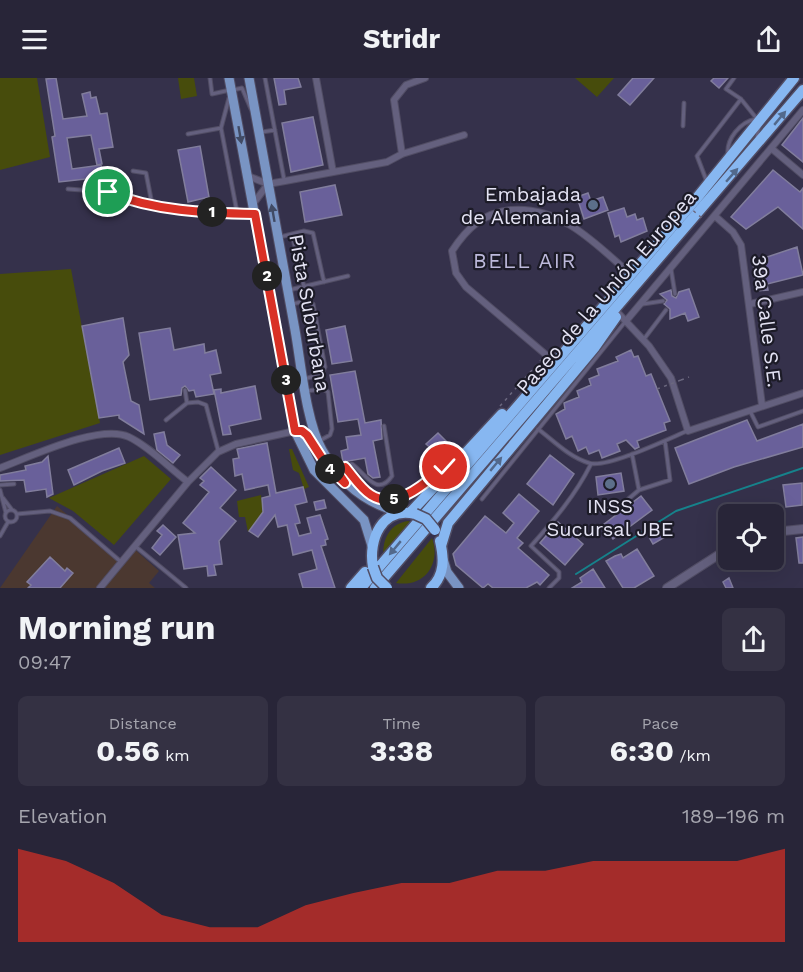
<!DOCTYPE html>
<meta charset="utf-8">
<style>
body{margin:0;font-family:"Work Sans",sans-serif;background:#343143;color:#f1f3f6;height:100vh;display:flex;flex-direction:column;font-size:22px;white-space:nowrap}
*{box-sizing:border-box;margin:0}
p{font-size:20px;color:#a5a5ae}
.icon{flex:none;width:33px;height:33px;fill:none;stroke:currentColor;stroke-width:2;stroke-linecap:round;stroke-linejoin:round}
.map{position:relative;height:510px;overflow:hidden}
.side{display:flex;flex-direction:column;background:#282538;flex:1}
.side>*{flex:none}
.tools{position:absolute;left:718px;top:426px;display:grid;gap:12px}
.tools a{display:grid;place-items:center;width:66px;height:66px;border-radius:9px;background:#282538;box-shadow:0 6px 24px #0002,0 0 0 2px #444253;font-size:30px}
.pin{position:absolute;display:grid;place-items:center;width:51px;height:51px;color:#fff;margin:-26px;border:3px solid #fff;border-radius:50%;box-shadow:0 2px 6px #0007}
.km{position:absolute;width:30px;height:30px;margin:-15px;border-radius:50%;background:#222;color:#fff;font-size:16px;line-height:30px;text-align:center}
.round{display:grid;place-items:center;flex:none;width:63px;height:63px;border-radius:9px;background:#343143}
.headline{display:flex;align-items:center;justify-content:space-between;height:102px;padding:0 18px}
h1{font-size:33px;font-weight:700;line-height:45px}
.stats{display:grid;grid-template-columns:repeat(3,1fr);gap:9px;height:102px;padding:6px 18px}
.stats div{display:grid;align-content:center;border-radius:9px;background:#343143;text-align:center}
.stats b{font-size:30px;font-weight:700}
.stats small{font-size:16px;font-weight:400}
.stats p{font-size:16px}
.chart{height:168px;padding:12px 18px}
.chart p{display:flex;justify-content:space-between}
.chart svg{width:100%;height:108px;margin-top:6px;fill:#d93025;opacity:.7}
header{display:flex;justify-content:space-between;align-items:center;height:78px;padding:0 18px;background:#282538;font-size:27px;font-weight:700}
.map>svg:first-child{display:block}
.commercial{fill:#4b3830}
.green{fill:#474c0c}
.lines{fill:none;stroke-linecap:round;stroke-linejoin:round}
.stream{stroke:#16828b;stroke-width:2}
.building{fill:#69609a;stroke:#817d9c;stroke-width:1.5}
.lane-casing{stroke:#514d64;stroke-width:5}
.street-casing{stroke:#514d64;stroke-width:8}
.secondary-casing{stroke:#514d64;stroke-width:10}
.primary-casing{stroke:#514d64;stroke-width:11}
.highway-casing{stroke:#514d64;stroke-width:13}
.path{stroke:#6b687f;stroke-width:1.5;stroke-dasharray:3 4.5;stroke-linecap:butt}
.lane{stroke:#64607e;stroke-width:3}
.street{stroke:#64607e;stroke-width:6}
.secondary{stroke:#64607e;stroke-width:8}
.primary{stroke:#7994c3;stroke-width:9}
.highway{stroke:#87b7f1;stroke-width:10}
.highway-bridge-casing{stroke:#514d64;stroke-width:13;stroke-linecap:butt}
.path-bridge{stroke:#6b687f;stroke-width:1.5;stroke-dasharray:3 4.5;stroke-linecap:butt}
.highway-bridge{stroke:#87b7f1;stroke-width:10}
.oneway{fill:#52698c}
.oneway2{fill:#414b65}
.route-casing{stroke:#fff;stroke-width:12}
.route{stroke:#d93025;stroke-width:8}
.service-dot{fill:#5c6f8a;stroke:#1c1b27;stroke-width:2}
.labels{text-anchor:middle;stroke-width:4.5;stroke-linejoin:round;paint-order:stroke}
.poi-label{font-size:20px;fill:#e4e3f4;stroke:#1c1b27;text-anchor:end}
.street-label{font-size:20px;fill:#e4e3f4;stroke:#1c1b27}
.neighbourhood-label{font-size:21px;letter-spacing:1.5px;fill:#bdb9db;stroke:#1c1b27}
</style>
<header><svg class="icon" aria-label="menu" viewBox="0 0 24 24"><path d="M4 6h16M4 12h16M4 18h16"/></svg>Stridr<svg class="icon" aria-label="share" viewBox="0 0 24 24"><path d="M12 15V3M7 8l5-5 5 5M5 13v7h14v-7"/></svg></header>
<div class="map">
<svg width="803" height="510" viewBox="0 0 803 510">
<rect width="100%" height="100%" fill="#35314b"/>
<path class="commercial" d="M 57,428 L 119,481 L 131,468 L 159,493 L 149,505 L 155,510 L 0,510 Z"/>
<path class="green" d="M 0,0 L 37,0 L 50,79 L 0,92 Z
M 178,0 L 194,0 L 197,18 L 181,21 Z
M 575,0 L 614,0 L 597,19 Z
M 71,191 L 100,345 L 0,377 L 0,196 Z
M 289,371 L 292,371 L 309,409 L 304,411 L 299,395 L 293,392 Z
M 144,378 L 171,401 L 114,467 L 73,433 L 49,420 Z
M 261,417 L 263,434 L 248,454 L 245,439 L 239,439 L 237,423 Z
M 408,443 L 415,445 L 384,483 C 381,464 388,446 408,443 Z
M 432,460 C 441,484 426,510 396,505 Z"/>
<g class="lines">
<path class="stream" d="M 576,496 L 676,433 L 803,390"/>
</g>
<path class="building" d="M 56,0 L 63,41 L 87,38 L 82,16 L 90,14 L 91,20 L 96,19 L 100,36 L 107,35 L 113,69 L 99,71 L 102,86 L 97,87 L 91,57 L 67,60 L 72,91 L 101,87 L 103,99 L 59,104 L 52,59 L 55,58 L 46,1 Z
M 274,0 L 298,0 L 301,9 L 284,12 L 286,26 L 279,27 Z
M 633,0 L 654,0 L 630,27 L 618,17 Z
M 714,0 L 728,0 L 719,10 L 711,3 Z
M 313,39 L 323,87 L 291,94 L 282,45 Z
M 803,40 L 803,84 L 782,67 Z
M 200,68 L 209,119 L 188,124 L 178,72 Z
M 773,92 L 800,114 L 803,110 L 803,151 L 778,129 L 746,151 L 731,139 Z
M 335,107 L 342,137 L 305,144 L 300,114 Z
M 588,115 L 591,123 L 603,119 L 608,132 L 584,141 L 577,119 Z
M 624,130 L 627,139 L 635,136 L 637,142 L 643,140 L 647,153 L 621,164 L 619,157 L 615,159 L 608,135 Z
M 797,169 L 803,197 L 767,206 L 768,212 L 757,213 L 753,185 L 768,183 L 767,179 Z
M 689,211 L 699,239 L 688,243 L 685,235 L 670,241 L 670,231 L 664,226 L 667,222 L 660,216 L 671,212 L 672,218 L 676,220 L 679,214 Z
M 123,240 L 129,277 L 123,284 L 131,323 L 139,327 L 144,356 L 119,340 L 119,337 L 99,340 L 82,248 Z
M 345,248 L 352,283 L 332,286 L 326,252 Z
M 170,250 L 174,272 L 204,266 L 205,275 L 216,272 L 221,295 L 210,297 L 214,316 L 196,319 L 194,312 L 189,313 L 185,308 L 182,310 L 181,317 L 150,322 L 139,255 Z
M 631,272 L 634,279 L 638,278 L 646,298 L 651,296 L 670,343 L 664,345 L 666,352 L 637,363 L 639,369 L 635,371 L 626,362 L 617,366 L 620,373 L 602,380 L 599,372 L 589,376 L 586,369 L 578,373 L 572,358 L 566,361 L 556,336 L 565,331 L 564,325 L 579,319 L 577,313 L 591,307 L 589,301 L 599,297 L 597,291 L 618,283 L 616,279 Z
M 355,293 L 365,345 L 381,342 L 382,361 L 373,363 L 380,399 L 373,400 L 368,396 L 365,380 L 343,384 L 341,373 L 348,371 L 346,359 L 361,357 L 358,341 L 338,344 L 330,297 Z
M 255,308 L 261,341 L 229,348 L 231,356 L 223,357 L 214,312 L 221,311 L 221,315 Z
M 747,342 L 757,363 L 803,346 L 803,369 L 734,389 L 689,406 L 675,370 Z
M 164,354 L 167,367 L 180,377 L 173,385 L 157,372 L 154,356 Z
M 438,355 L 447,364 L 442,369 L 448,375 L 442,380 L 426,366 Z
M 267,365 L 276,415 L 303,409 L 307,424 L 295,427 L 300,445 L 295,446 L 299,458 L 311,455 L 307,440 L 320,437 L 328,461 L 325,462 L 326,467 L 321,468 L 335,510 L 303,510 L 299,496 L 317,491 L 312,472 L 293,477 L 287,447 L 278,449 L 275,437 L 258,459 L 249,453 L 263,434 L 262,420 L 270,418 L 268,407 L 245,412 L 242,396 L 235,398 L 233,381 L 239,380 L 237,371 Z
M 119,370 L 125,385 L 102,393 L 74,407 L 68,392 Z
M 550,377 L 574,396 L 553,427 L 527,406 Z
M 48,378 L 53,416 L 47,419 L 46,411 L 26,414 L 24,402 L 0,403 L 0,397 L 26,392 L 25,388 L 42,384 Z
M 211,389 L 236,412 L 220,430 L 236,443 L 219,463 L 222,486 L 214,487 L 216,497 L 208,498 L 207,488 L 184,491 L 178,457 L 195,455 L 183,445 L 209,414 L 200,407 L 204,403 L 200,400 Z
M 621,395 L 624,413 L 598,417 L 596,399 Z
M 802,405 L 802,427 L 786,429 L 783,407 Z
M 519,416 L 539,433 L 517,460 L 523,465 L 518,470 L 549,497 L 540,507 L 537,504 L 526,510 L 493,510 L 488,506 L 483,510 L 456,487 L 453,476 L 485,438 L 506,455 L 514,445 L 503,435 Z
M 641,418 L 652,432 L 613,461 L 603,447 Z
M 324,422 L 326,430 L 316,432 L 314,424 Z
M 558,444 L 583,466 L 565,487 L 540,465 Z
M 163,447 L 176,459 L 160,477 L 152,470 L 162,457 L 157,453 Z
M 661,452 L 665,459 L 653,466 L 649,459 Z
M 803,459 L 803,485 L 799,485 L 796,460 Z
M 637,471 L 654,498 L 634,510 L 623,510 L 606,483 L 615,478 L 621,476 L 623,480 Z
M 50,479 L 65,493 L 67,490 L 73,495 L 60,510 L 28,510 L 31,507 L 27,504 Z
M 593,491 L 605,510 L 572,510 L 582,504 L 580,500 Z
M 729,500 L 733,510 L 726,510 L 723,504 Z"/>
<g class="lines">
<g class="lane-casing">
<path id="lane" d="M 210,0 L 212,16 L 230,12
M 265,0 L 284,101
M 734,0 L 726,11 L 741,21 L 757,41
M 233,12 L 242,10 L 251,31
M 229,20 L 221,50 L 237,134
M 683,48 L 684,25
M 262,54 L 275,52
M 188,56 L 221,50
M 757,58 L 760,45
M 728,77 C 726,61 740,44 756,41
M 133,93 L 146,95 L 152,126
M 707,104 L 697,78 L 741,21
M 68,111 L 108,114
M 292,156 L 304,209
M 280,159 L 304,153 L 313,155 L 324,204
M 671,191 L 675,216
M 289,212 L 348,198
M 292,226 L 306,223 L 313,226 L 325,289 L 322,296 L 304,301
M 643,226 L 663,223
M 644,261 L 666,232
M 185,312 L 187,325 L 198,324 L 206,327 L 218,372
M 306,313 L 323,311 L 328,314 L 332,351 L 330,357 L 319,363
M 750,333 L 758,349 L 803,333
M 166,342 L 187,325
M 538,351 C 554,363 569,379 589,385 C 606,391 668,361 687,353
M 632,376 L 639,412
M 338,392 L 352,386 C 365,395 377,420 392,398 L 384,348
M 0,407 L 14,406
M 0,412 L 6,435
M 3,420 L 12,432
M 482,421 L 625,244
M5 438a6 6 0 1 1 12 0a6 6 0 1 1-12 0Z
M 602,434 L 626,423 L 639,412 L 670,402 L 665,363
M 17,436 L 50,433 L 70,440 L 120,483
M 0,458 L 8,444
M 135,468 L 186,510
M 549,510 L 559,500 L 559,494 L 531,468 C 554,442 575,418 591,386"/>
</g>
<g class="street-casing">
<path id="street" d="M 316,0 L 333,94
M 771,70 L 803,97
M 402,76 L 394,22 L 406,7 L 425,0
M 248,98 L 268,106 L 285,103 L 387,84 L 402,76 L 464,57
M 108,114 C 153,133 206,135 255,136
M 253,126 L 268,106
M 715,138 L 733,154 L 741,167 L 762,327
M 750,226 L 803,214
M 619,236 L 649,268 L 671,300 L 688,353 L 803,315
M 626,243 L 803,32
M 551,281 L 466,209 L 456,195 L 452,173 C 467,150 483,135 511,132 C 561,128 595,165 630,196
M 0,390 C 30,379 100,345 129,359 C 150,369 169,390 188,404
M 100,510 L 188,404 L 218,374 L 236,366 L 295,353"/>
</g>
<g class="secondary-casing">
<path id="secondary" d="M 774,454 L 803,451
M 667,510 L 729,470"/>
</g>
<g class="primary-casing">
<path id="primary" d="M 229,0 L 295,353 L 314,392 L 364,442 L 372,468
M 249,0 C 265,84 280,168 295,252 C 301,285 306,344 322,372 C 340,405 366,426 402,435
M 295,353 L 307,357 L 317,374
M 443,481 L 447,494 L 459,510"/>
</g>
<g class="highway-casing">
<path id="highway" d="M 410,435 L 502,336
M 441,468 L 448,445 L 595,269 L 616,239
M 373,489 C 368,462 382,428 415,436
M 351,510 L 365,494
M 361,510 L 696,121 L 794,0
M 375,510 L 803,12
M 431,510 C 445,497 444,480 440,463"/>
</g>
<path class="path" d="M 681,302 L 689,299
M 500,328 L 541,282
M 348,392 L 359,404
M 382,419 C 398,422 411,417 424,406"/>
<use href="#lane" class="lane"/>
<use href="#street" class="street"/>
<use href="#secondary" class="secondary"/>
<use href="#primary" class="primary"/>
<use href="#highway" class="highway"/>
<g class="highway-bridge-casing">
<path id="highway-bridge" d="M 415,436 L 426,441 L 435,452
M 373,489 L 377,500 L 387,510"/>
</g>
<path class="path-bridge" d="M 682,123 L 703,141
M 657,311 L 681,302"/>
<use href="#highway-bridge" class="highway-bridge"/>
</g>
<defs><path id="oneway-solid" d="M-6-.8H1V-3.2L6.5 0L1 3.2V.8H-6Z" transform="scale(1.5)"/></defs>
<g class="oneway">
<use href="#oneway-solid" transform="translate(780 40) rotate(-50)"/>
<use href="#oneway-solid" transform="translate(732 97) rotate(-49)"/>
<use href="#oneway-solid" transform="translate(496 386) rotate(-50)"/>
<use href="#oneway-solid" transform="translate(395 470) rotate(130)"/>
</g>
<g class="oneway2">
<use href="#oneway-solid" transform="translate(240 57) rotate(80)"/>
<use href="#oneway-solid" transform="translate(273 135) rotate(-100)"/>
</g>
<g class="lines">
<g class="route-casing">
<path id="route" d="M 108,114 C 153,133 206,135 255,136 L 295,353 L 302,353 L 307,357 L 327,388 L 345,405 L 337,393 L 345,389 C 353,398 361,411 371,417 C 397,433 426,404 445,389"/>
</g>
<use href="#route" class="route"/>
</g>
<g class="service-dot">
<circle cx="593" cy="127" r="6"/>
<circle cx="610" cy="406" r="6"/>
</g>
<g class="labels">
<g class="poi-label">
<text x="581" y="123">Embajada<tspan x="581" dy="23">de Alemania</tspan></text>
<text x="610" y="435" text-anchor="middle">INSS<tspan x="610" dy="23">Sucursal JBE</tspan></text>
</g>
<g class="street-label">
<text transform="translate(606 214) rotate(-49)" y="7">Paseo de la Unión Europea</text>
<text transform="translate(310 235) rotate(80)" y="7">Pista Suburbana</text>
<text transform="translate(767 243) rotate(83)" y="7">39a Calle S.E.</text>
</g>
<g class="neighbourhood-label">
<text x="525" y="190">BELL AIR</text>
</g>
</g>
</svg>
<div class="tools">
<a><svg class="icon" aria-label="locate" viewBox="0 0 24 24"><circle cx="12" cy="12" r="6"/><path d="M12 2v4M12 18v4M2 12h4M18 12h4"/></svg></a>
</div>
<div class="pin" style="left:108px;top:114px;background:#1e9e55"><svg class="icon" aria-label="arrive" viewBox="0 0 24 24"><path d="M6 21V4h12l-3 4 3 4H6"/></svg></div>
<div class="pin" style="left:445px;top:389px;background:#d93025"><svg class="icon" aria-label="check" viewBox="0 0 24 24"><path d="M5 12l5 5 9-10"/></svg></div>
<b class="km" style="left:212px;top:134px">1</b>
<b class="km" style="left:267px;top:198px">2</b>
<b class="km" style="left:286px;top:302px">3</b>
<b class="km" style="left:330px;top:391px">4</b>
<b class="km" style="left:394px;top:421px">5</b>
</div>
<section class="side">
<div class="headline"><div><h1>Morning run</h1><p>09:47</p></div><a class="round"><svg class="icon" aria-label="share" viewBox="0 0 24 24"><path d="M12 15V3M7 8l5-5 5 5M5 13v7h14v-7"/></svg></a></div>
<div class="stats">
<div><p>Distance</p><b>0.56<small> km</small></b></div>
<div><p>Time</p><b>3:38</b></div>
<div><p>Pace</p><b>6:30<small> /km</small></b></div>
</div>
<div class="chart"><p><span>Elevation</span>189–196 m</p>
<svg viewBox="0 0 160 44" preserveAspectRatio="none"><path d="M0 44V6L10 11L20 20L30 33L40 38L50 38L60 29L70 24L80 20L90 20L100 15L110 15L120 11L130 11L140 11L150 11L160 6V44z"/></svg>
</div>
</section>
